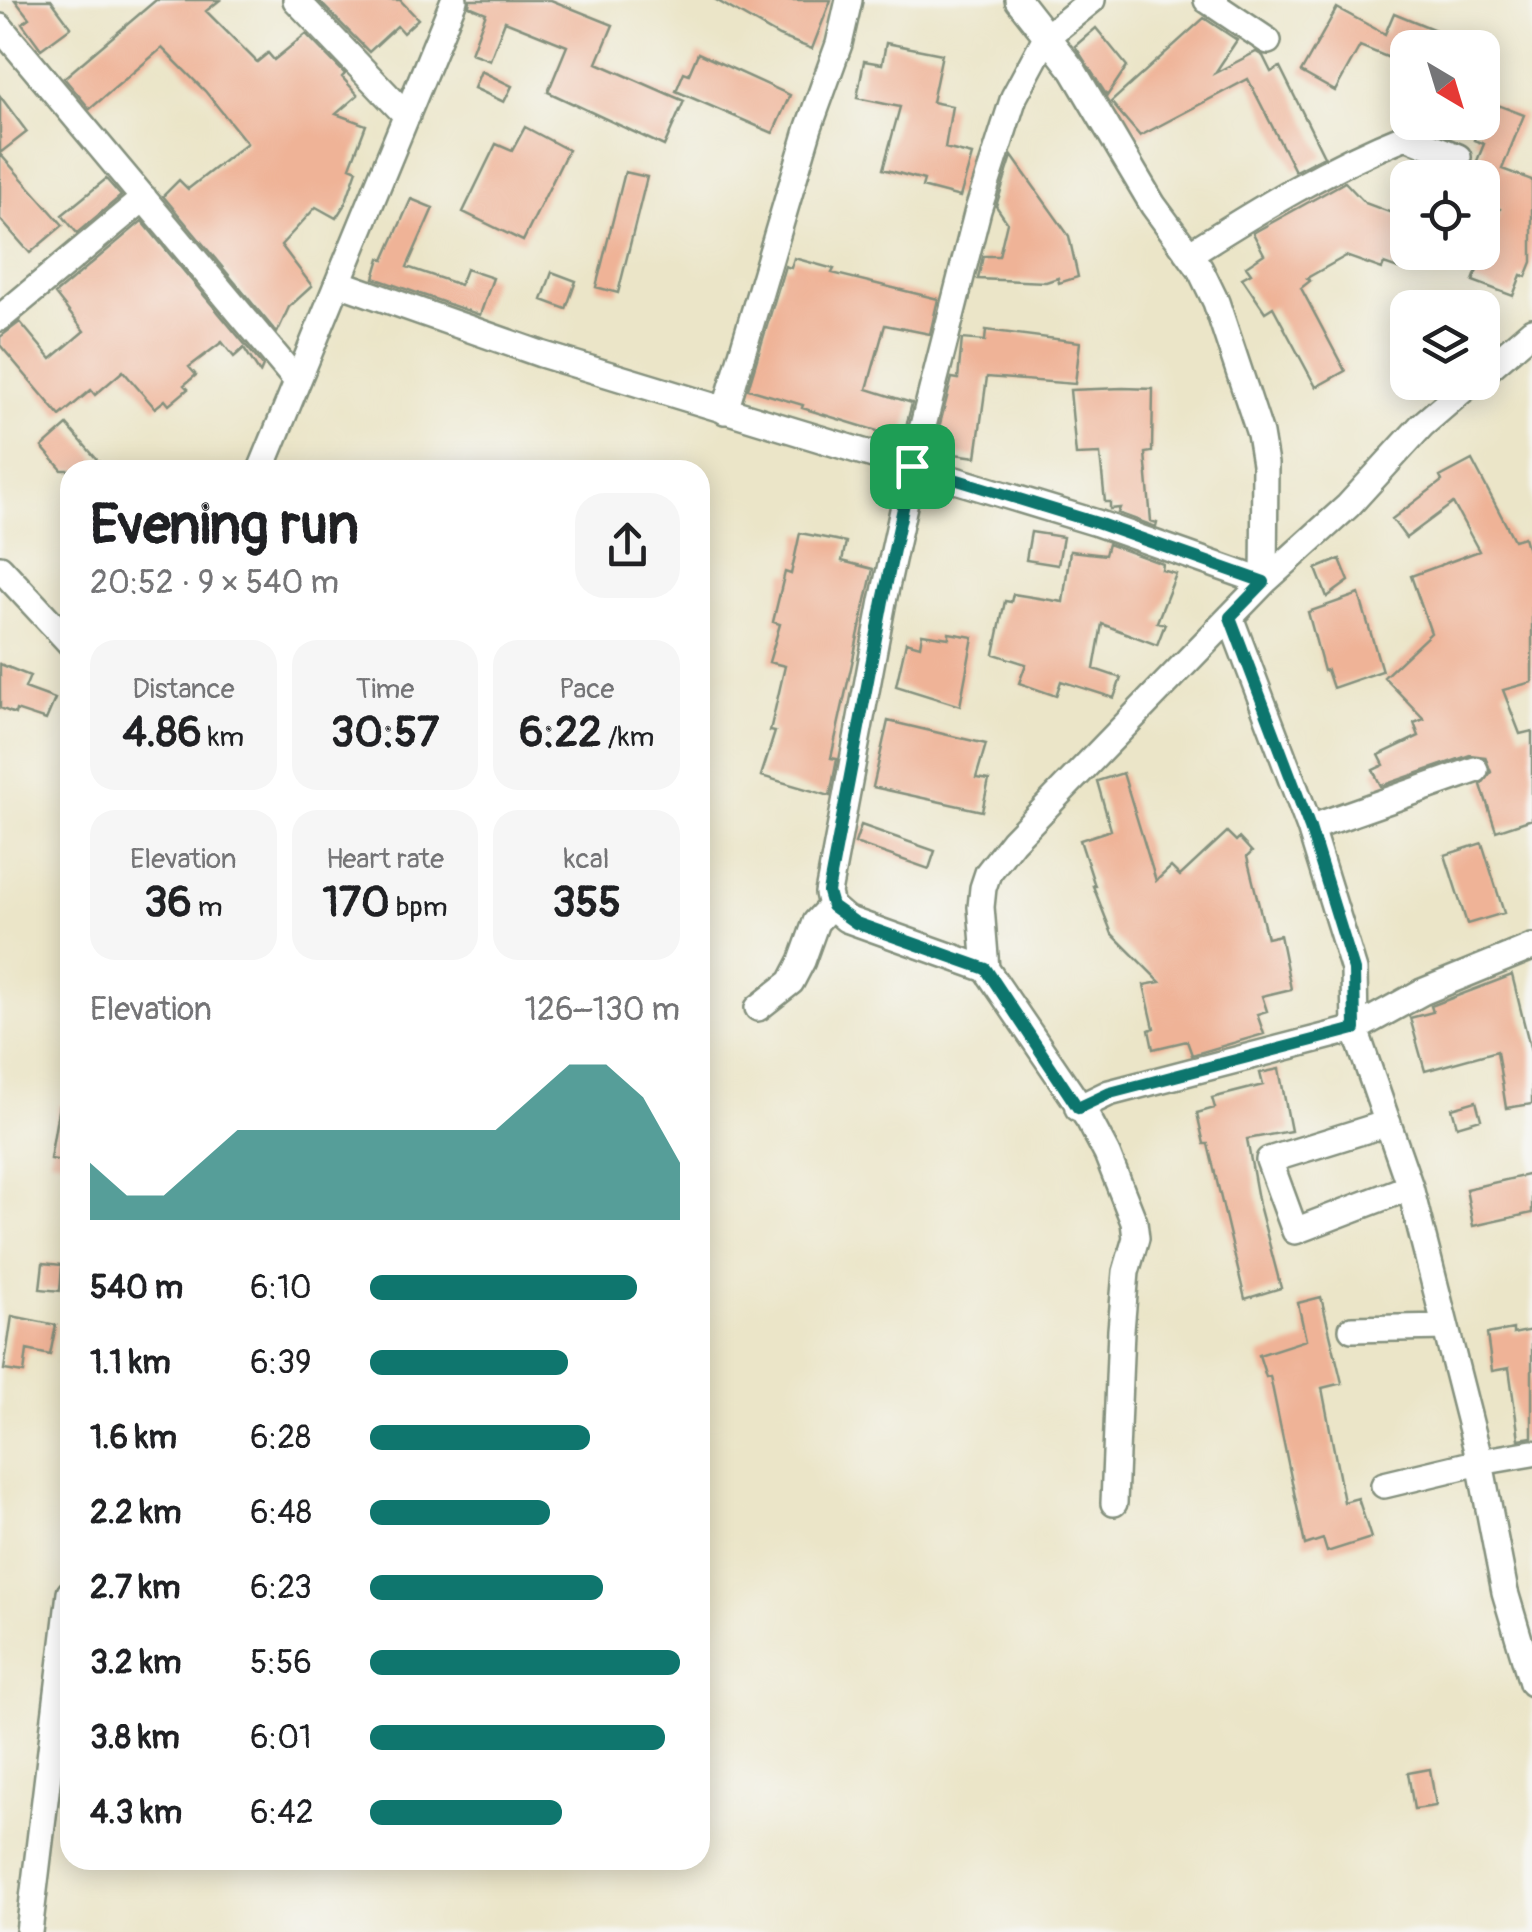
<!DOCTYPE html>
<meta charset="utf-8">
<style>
body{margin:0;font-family:Pangolin,sans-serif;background:#f6f6f6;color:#202124;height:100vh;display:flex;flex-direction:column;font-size:38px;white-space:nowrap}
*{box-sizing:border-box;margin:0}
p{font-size:32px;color:#757577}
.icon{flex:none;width:55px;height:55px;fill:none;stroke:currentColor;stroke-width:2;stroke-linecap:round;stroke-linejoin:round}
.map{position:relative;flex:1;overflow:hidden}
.side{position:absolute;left:60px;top:460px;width:650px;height:1410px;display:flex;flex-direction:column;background:#fff;border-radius:30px;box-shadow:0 5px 25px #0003}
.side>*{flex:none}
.needle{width:65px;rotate:142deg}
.fabs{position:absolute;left:1390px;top:30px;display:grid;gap:20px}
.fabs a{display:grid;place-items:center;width:110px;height:110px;border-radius:20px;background:#fff;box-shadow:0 5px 25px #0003;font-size:50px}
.pin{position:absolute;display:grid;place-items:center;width:85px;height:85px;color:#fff;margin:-42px;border-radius:20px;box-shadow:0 5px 15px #0006}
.round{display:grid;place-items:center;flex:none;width:105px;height:105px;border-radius:30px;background:#f6f6f6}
.overview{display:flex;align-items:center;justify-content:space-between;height:170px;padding:0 30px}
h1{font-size:55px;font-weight:700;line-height:75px}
.metrics{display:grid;grid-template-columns:repeat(3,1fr);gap:15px;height:170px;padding:10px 30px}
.metrics div{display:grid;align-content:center;border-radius:25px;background:#f6f6f6;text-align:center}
.metrics b{font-size:42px;font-weight:700}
.metrics small{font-size:28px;font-weight:400}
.metrics p{font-size:28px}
.chart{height:280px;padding:20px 30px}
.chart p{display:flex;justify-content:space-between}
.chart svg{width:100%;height:180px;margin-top:10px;fill:#0f766e;opacity:.7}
ul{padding:0 30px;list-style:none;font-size:32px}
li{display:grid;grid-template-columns:160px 120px 1fr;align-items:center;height:75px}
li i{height:25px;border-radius:12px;background:#0f766e}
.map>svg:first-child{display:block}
.building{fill:#efb397}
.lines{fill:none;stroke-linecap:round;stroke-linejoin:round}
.minor-casing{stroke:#85917e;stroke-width:30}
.minor{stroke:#fff;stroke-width:25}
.route-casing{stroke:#fff;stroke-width:20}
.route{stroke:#0f766e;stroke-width:12}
</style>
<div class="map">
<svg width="1532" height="1932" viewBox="0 0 1532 1932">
<rect width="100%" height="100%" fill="#f6f6f2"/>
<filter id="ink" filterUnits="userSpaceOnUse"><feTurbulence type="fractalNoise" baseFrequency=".01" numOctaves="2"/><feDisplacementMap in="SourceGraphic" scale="20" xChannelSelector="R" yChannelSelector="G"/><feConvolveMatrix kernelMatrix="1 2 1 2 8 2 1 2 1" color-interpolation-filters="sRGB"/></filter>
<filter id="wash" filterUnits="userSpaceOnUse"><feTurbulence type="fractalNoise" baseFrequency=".0048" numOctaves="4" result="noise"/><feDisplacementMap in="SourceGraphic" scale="40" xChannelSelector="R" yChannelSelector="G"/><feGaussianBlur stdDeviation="2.25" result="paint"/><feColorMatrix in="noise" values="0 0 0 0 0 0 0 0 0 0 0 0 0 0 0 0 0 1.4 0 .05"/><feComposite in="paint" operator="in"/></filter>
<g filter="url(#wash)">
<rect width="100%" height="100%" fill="#ebe5c8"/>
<g id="blocks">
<path class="building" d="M 15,0 L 51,0 L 71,27 L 41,49 L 22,23 L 29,18 Z
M 156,0 L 220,0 L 206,11 L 257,62 L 268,53 L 274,60 L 306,34 L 345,74 L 342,77 L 358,95 L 336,114 L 366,125 L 350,167 L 357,170 L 345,204 L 336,218 L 316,207 L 281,245 L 312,286 L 289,307 L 277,333 L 163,196 L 179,180 L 188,189 L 247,143 L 205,91 L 162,48 L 90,109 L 64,78 Z
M 318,0 L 400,0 L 418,19 L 403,33 L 397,26 L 369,52 Z
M 470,0 L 551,0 L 613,25 L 597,63 L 684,101 L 664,146 L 548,92 L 567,46 L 505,21 L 490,60 L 471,53 L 486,13 L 469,6 Z
M 716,0 L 831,0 L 812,49 L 779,36 Z
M 1337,8 L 1385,34 L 1394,13 L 1479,48 L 1408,48 L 1408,59 L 1394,53 L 1392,59 L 1360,46 L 1335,91 L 1301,72 Z
M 1204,18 L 1237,40 L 1215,73 L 1256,52 L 1263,56 L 1271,72 L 1280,67 L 1324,156 L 1295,171 L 1248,79 L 1140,136 L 1111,102 Z
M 1096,28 L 1127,66 L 1107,96 L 1075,46 Z
M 886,43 L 942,54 L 932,102 L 952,106 L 945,148 L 972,155 L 960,197 L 922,187 L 924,180 L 883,169 L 900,107 L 857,98 L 864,61 L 882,64 Z
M 698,53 L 790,95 L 773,133 L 676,91 L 684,72 L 689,74 Z
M 481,71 L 512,86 L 504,102 L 474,88 Z
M 0,96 L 27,132 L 0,153 Z
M 1482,99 L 1524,115 L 1502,169 L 1532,180 L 1532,262 L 1526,277 L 1521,275 L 1513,296 L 1473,281 L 1500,209 L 1488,204 L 1482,215 L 1482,178 L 1470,178 L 1484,144 L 1474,140 L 1482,122 Z
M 525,127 L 568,150 L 523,241 L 463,212 L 496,144 L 512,151 Z
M 0,154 L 63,225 L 30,253 L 0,219 Z
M 1012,156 L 1069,236 L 1078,277 L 1059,283 L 1058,278 L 1046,282 L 978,279 L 983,256 L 999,256 L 1007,222 L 996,206 Z
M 625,172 L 647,177 L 618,293 L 596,287 Z
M 106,179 L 121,196 L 77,233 L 62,215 Z
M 1345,182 L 1365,203 L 1408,219 L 1408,243 L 1398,269 L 1384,264 L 1382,269 L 1346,256 L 1307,278 L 1310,281 L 1301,288 L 1345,371 L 1316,387 L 1273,307 L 1265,312 L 1242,278 L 1251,273 L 1246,266 L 1264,254 L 1253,233 Z
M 411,199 L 433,208 L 407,267 L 460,285 L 466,269 L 493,278 L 480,315 L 374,278 L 380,258 L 384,260 Z
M 142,221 L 263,366 L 260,373 L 244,348 L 234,357 L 222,342 L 189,367 L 196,375 L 184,385 L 188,389 L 169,405 L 165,400 L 155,408 L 123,371 L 95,395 L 91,390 L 60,416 L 0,345 L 0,337 L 20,322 L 51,359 L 84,331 L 55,294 Z
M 794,258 L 834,269 L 832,273 L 938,299 L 930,334 L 885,325 L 867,389 L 912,403 L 901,446 L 876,439 L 877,431 L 802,408 L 803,405 L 748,389 L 785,266 L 791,268 Z
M 552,272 L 576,281 L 566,309 L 542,300 Z
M 986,330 L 1080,342 L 1075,384 L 987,377 L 976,457 L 933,451 L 952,378 L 958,379 L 962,339 L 985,341 Z
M 1123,388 L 1153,389 L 1152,452 L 1145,453 L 1151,521 L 1157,523 L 1156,527 L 1118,513 L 1120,508 L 1110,509 L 1110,502 L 1105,502 L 1100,454 L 1076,455 L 1070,390 Z
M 67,425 L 106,470 L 62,470 L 42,447 Z
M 1472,460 L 1514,540 L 1524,537 L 1532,564 L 1532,682 L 1503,690 L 1520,734 L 1532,731 L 1532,819 L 1496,831 L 1481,785 L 1491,772 L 1485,757 L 1470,755 L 1381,786 L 1373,770 L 1384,765 L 1379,755 L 1419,736 L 1414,723 L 1424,719 L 1384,677 L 1431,633 L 1411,576 L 1479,551 L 1453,503 L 1406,538 L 1392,519 L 1442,481 L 1440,477 Z
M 1031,532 L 1063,537 L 1058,565 L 1026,560 Z
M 800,533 L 846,542 L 842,561 L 873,569 L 831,758 L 837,759 L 830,796 L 761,776 L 775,732 L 770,731 L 785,666 L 769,662 L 780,624 L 773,622 L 785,572 L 791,574 Z
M 1108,544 L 1163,564 L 1162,570 L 1176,574 L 1157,622 L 1165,624 L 1157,645 L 1102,624 L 1094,669 L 1121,678 L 1114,698 L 1061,681 L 1056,696 L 1019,683 L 1026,664 L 994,654 L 1005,601 L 1011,602 L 1013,594 L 1063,602 L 1070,551 L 1105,555 Z
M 1340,559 L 1349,581 L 1327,597 L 1316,569 Z
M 1359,594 L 1382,671 L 1333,688 L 1327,670 L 1324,671 L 1308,612 Z
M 949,633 L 973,637 L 960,706 L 896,686 L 906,642 L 920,646 L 922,634 L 949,638 Z
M 0,664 L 30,676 L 25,688 L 55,699 L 46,720 L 16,710 L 15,714 L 0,708 Z
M 888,721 L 986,744 L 976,778 L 989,780 L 982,811 L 873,787 Z
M 1123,773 L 1156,881 L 1171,867 L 1180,876 L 1227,832 L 1236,841 L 1239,838 L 1252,852 L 1247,857 L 1267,938 L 1280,935 L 1291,989 L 1262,996 L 1267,1011 L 1257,1014 L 1264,1034 L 1192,1055 L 1187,1041 L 1153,1049 L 1149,1030 L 1154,1028 L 1144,985 L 1160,982 L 1112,934 L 1093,886 L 1095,886 L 1080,840 L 1111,830 L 1097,781 Z
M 861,825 L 935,851 L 929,869 L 855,843 Z
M 1482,843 L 1504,913 L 1467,924 L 1445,855 Z
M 1512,975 L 1532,1055 L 1532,1104 L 1506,1108 L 1497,1051 L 1425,1071 L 1410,1018 L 1433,1012 L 1431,1006 Z
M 1279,1069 L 1291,1131 L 1247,1139 L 1259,1205 L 1281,1288 L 1245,1299 L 1208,1144 L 1204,1144 L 1197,1113 L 1215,1108 L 1212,1098 L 1263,1085 L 1260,1073 Z
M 1476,1101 L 1481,1119 L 1457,1126 L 1452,1108 Z
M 59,1105 L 70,1106 L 70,1162 L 50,1159 Z
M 1532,1174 L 1532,1213 L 1473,1226 L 1466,1189 Z
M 43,1263 L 62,1265 L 60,1291 L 40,1289 Z
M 1321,1297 L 1342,1383 L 1322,1388 L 1344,1502 L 1358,1498 L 1371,1538 L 1327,1552 L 1323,1539 L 1305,1545 L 1270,1376 L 1266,1377 L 1259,1355 L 1306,1340 L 1298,1303 Z
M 12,1316 L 56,1325 L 50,1355 L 27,1350 L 24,1373 L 4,1370 Z
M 1513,1329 L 1513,1334 L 1532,1330 L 1532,1437 L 1519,1439 L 1509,1368 L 1492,1371 L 1487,1334 Z
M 1430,1769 L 1436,1806 L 1414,1809 L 1408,1773 Z"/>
</g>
</g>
<g filter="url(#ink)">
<use href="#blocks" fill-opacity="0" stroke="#85917e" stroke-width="2.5"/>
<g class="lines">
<g class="minor-casing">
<path id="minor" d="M 296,0 L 407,116
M 1207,0 L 1268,41
M 0,27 L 296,380
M 1189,254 C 1260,209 1328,167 1406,136 L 1458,157
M 339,283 L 541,354 L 1097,523 L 1264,582 L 1265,464 L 1260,434 L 1216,302 L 1200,269 L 1153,205 L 1073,70 L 1018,0
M 0,318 L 144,198
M 1482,374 L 1532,331
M 725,411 L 809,127 L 839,44 L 849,0
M 261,470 L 454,0
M 0,568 L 70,643
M 1230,617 L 1310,828 L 1354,970 L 1355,1029 L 1410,1187 L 1480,1462 L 1505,1592 L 1532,1683
M 1310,828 L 1475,770
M 986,969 L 846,919 L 831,906 L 828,893 L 883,601 L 913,465 L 978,210 L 1014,97 L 1046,37 L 1092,0
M 758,1008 L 791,982 L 802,961 L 816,922 L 831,906
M 1078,1108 L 1109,1093 L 1355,1029 L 1422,992 L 1532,947
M 1388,1123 L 1269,1160 L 1295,1231 L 1410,1187
M 1352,1329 L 1445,1327
M 1384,1485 L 1480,1462 L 1532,1453
M 1114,1503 L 1121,1330 L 1126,1272 L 1136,1238 L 1134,1222 L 1107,1154 L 1089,1120 L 986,969 L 981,907 L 983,888 L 988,873 L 1013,841 L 1264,582 L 1348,506 L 1422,425 L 1472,382
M 29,1932 L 70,1593"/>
</g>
<use href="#minor" class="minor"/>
</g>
</g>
<g class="lines" filter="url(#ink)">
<g class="route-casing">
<path id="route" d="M 912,466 L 1097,523 L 1264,582 L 1230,617 L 1310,828 L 1354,970 L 1355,1029 L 1110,1093 L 1078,1108 L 986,969 L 856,923 L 832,906 L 828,892 L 883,601 Z"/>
</g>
<use href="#route" class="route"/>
</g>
</svg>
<div class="fabs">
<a><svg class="needle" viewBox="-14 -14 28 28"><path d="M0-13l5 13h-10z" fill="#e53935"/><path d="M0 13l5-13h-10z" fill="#757577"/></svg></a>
<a><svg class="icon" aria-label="locate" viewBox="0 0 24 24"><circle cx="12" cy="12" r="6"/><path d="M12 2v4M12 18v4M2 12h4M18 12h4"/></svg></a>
<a><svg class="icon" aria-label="layers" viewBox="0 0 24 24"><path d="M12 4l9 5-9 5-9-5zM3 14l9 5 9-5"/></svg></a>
</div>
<div class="pin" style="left:912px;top:466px;background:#1e9e55"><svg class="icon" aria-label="arrive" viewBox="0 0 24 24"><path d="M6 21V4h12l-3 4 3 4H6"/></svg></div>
<section class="side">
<div class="overview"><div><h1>Evening run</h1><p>20:52 · 9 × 540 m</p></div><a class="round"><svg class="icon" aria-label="share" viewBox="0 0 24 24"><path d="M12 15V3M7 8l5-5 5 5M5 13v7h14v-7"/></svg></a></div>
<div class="metrics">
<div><p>Distance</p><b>4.86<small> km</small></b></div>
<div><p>Time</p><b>30:57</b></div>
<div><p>Pace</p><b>6:22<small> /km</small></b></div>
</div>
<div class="metrics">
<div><p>Elevation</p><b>36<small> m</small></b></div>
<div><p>Heart rate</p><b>170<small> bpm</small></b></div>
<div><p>kcal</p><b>355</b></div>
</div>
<div class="chart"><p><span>Elevation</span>126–130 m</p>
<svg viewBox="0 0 160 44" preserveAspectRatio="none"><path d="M0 44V30L10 38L20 38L30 30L40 22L50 22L60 22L70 22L80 22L90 22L100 22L110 22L120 14L130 6L140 6L150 14L160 30V44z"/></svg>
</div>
<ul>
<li><b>540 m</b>6:10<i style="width:86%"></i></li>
<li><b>1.1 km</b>6:39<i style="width:64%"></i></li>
<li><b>1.6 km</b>6:28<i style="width:71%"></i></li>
<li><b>2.2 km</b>6:48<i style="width:58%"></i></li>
<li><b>2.7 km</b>6:23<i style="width:75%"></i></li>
<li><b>3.2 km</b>5:56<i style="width:100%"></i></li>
<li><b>3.8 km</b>6:01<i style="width:95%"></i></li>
<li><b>4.3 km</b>6:42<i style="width:62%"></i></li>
</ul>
</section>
</div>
